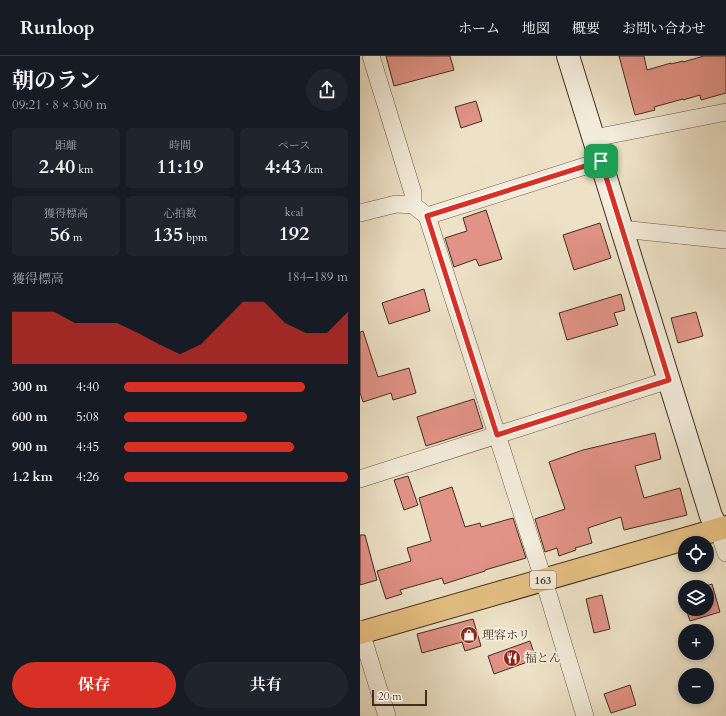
<!DOCTYPE html>
<html lang="ja">
<meta charset="utf-8">
<style>
body{margin:0;font-family:Cardo,"Noto Serif JP",serif;background:#20242c;color:#f1f3f6;height:100vh;display:flex;flex-direction:column;font-size:15px;white-space:nowrap}
*{box-sizing:border-box;margin:0}
p{font-size:13px;color:#9ea1a6}
.icon{flex:none;width:22px;height:22px;fill:none;stroke:currentColor;stroke-width:2;stroke-linecap:round;stroke-linejoin:round}
.map{position:relative;flex:1;overflow:hidden}
.sheet{display:flex;flex-direction:column;background:#171b24;width:360px}
.sheet>*{flex:none}
.buttons{position:absolute;left:318px;top:480px;display:grid;gap:8px}
.buttons a{display:grid;place-items:center;width:36px;height:36px;border-radius:50%;background:#171b24;box-shadow:0 2px 6px #0003;font-size:20px}
.scale{position:absolute;left:12px;bottom:10px;width:55px;box-sizing:border-box;padding-left:4px;border:2px solid #422e1f;border-top:0;font-size:11px;line-height:14px;white-space:nowrap;color:#422e1f;-webkit-text-stroke:3px #f3ecdb;paint-order:stroke}
.pin{position:absolute;display:grid;place-items:center;width:34px;height:34px;color:#fff;margin:-17px;border-radius:8px;box-shadow:0 2px 6px #0006}
.round{display:grid;place-items:center;flex:none;width:42px;height:42px;border-radius:21px;background:#20242c}
.head{display:flex;align-items:center;justify-content:space-between;height:68px;padding:0 12px}
h1{font-size:22px;font-weight:700;line-height:30px}
.stats{display:grid;grid-template-columns:repeat(3,1fr);gap:6px;height:68px;padding:4px 12px}
.stats div{display:grid;align-content:center;border-radius:6px;background:#20242c;text-align:center}
.stats b{font-size:20px;font-weight:700}
.stats small{font-size:11px;font-weight:400}
.stats p{font-size:11px}
.chart{height:112px;padding:8px 12px}
.chart p{display:flex;justify-content:space-between}
.chart svg{width:100%;height:72px;margin-top:4px;fill:#d93025;opacity:.7}
.button{display:flex;gap:8px;margin-top:auto;padding:8px 12px}
.button a{flex:1;height:46px;border-radius:24px;background:#d93025;color:#fff;font-size:16px;font-weight:700;line-height:46px;text-align:center}
.button a+a{background:#20242c;color:#f1f3f6}
ul{padding:0 12px;list-style:none;font-size:13px}
li{display:grid;grid-template-columns:64px 48px 1fr;align-items:center;height:30px}
li i{height:10px;border-radius:5px;background:#d93025}
header{display:flex;align-items:center;gap:24px;box-sizing:border-box;height:56px;padding:0 20px;background:#171b24;border-bottom:1px solid #363941}
header strong{font-size:19px}
nav{display:flex;gap:22px;margin-inline-start:auto;font-size:14px}
main{display:flex;flex:1;min-height:0}
.map>svg:first-child{display:block}
.building{fill:#e19387;stroke:#422e1f}
.lines{fill:none;stroke-linecap:round;stroke-linejoin:round}
.street-casing{stroke:#6d5b49;stroke-width:18}
.secondary-casing{stroke:#422e1f;stroke-width:24}
.highway-casing{stroke:#422e1f;stroke-width:24}
.street{stroke:#f3ecdb;stroke-width:17}
.secondary{stroke:#f3ecdb;stroke-width:22}
.highway{stroke:#e6c184;stroke-width:22}
.route-casing{stroke:#fff;stroke-width:8}
.route{stroke:#d93025;stroke-width:5}
.labels{text-anchor:middle;stroke-width:4;stroke-linejoin:round;paint-order:stroke}
.shield{fill:#f3ecdb;stroke:#776757;stroke-width:1}
.shield-label{font-size:11px;font-weight:bold;fill:#422e1f}
.poi-label{font-size:12px;fill:#422e1f;stroke:#f3ecdb;text-anchor:start}
</style>
<header>
<strong>Runloop</strong>
<nav><a>ホーム</a><a>地図</a><a>概要</a><a>お問い合わせ</a></nav>
</header>
<main>
<section class="sheet">
<div class="head"><div><h1>朝のラン</h1><p>09:21 · 8 × 300 m</p></div><a class="round"><svg class="icon" aria-label="share" viewBox="0 0 24 24"><path d="M12 15V3M7 8l5-5 5 5M5 13v7h14v-7"/></svg></a></div>
<div class="stats">
<div><p>距離</p><b>2.40<small> km</small></b></div>
<div><p>時間</p><b>11:19</b></div>
<div><p>ペース</p><b>4:43<small> /km</small></b></div>
</div>
<div class="stats">
<div><p>獲得標高</p><b>56<small> m</small></b></div>
<div><p>心拍数</p><b>135<small> bpm</small></b></div>
<div><p>kcal</p><b>192</b></div>
</div>
<div class="chart"><p><span>獲得標高</span>184–189 m</p>
<svg viewBox="0 0 160 44" preserveAspectRatio="none"><path d="M0 44V12L10 12L20 12L30 19L40 19L50 19L60 25L70 32L80 38L90 32L100 19L110 6L120 6L130 19L140 25L150 25L160 12V44z"/></svg>
</div>
<ul>
<li><b>300 m</b>4:40<i style="width:81%"></i></li>
<li><b>600 m</b>5:08<i style="width:55%"></i></li>
<li><b>900 m</b>4:45<i style="width:76%"></i></li>
<li><b>1.2 km</b>4:26<i style="width:100%"></i></li>
</ul>
<div class="button"><a>保存</a><a>共有</a></div>
</section>
<div class="map">
<svg width="366" height="660" viewBox="0 0 366 660">
<rect width="100%" height="100%" fill="#ede2c7"/>
<filter id="stains"><feTurbulence type="fractalNoise" baseFrequency=".005" numOctaves="4"/><feColorMatrix values="0 0 0 0 .2 0 0 0 0 .09 0 0 0 0 .02 0 0 0 .5 -.17"/></filter>
<radialGradient id="worn" r=".72"><stop offset=".6" stop-color="#630" stop-opacity="0"/><stop offset="1" stop-color="#630" stop-opacity=".3"/></radialGradient>
<path class="building" d="M 26,0 L 90,0 L 94,14 L 34,30 Z
M 259,0 L 284,0 L 287,14 L 311,7 L 311,8 L 323,5 L 323,6 L 344,0 L 366,0 L 366,37 L 341,44 L 340,39 L 323,44 L 323,43 L 294,51 L 295,54 L 275,59 Z
M 116,45 L 122,65 L 101,72 L 95,51 Z
M 126,154 L 142,203 L 119,210 L 116,203 L 94,211 L 85,182 L 107,175 L 103,162 Z
M 240,167 L 251,202 L 214,214 L 203,179 Z
M 64,233 L 70,255 L 29,268 L 22,247 Z
M 261,238 L 265,254 L 254,257 L 258,269 L 207,284 L 199,257 Z
M 336,256 L 343,280 L 318,287 L 311,262 Z
M 3,275 L 18,321 L 49,312 L 56,337 L 33,344 L 31,337 L 3,346 L 0,337 L 0,276 Z
M 114,343 L 123,372 L 66,390 L 57,361 Z
M 295,377 L 301,403 L 275,410 L 284,442 L 320,432 L 327,459 L 264,474 L 261,461 L 228,472 L 232,487 L 215,492 L 216,494 L 199,500 L 197,492 L 185,496 L 175,463 L 205,453 L 189,406 L 223,394 Z
M 48,420 L 58,449 L 44,454 L 34,424 Z
M 92,431 L 105,471 L 120,467 L 121,471 L 153,462 L 166,502 L 125,514 L 125,515 L 84,528 L 82,522 L 40,534 L 42,538 L 26,543 L 17,515 L 51,505 L 47,492 L 71,485 L 59,442 Z
M 0,479 L 5,479 L 17,524 L 0,529 Z
M 352,528 L 360,556 L 330,565 L 326,553 L 347,553 L 347,531 L 343,531 Z
M 242,539 L 250,573 L 234,577 L 226,543 Z
M 113,563 L 121,590 L 105,595 L 102,586 L 62,597 L 57,578 Z
M 170,585 L 176,603 L 134,618 L 128,600 Z
M 270,629 L 276,649 L 251,657 L 244,638 Z"/>
<g class="lines">
<g class="street-casing">
<path id="street" d="M 11,0 L 53,137 L 53,149
M 234,82 L 366,56
M 0,157 L 36,148 L 53,149 L 67,160 L 188,538 L 225,660
M 67,160 L 241,105
M 262,173 L 366,184
M 0,423 L 309,324
M 358,473 L 366,497
M 0,573 L 27,660"/>
</g>
<g class="secondary-casing">
<path id="secondary" d="M 208,0 L 351,460 L 358,473"/>
</g>
<g class="highway-casing">
<path id="highway" d="M 0,577 L 366,471"/>
</g>
<use href="#street" class="street"/>
<use href="#secondary" class="secondary"/>
<use href="#highway" class="highway"/>
</g>
<g class="lines">
<g class="route-casing">
<path id="route" d="M 241,105 L 309,324 L 137,379 L 67,160 Z"/>
</g>
<use href="#route" class="route"/>
</g>
<defs>
<g id="shop-disc" transform="scale(0.9)"><circle r="9.5" fill="#8f2418" stroke="#f3ecdb"/><path d="M-5-2.5h2.3a2.7 3.5 0 0 1 5.4 0H5L5.5 6h-11ZM-1.5-2.5h3a1.5 2.3 0 0 0-3 0Z" fill="#fff"/></g>
<g id="restaurant-disc" transform="scale(0.9)"><circle r="9.5" fill="#8f2418" stroke="#f3ecdb"/><path d="M-5-6h1v4h1v-4h1v4h1v-4h1v5L-1.5 .5V6h-2V.5L-5-1ZM5-6V6H3V1.5H1.5Q1.5-4 5-6Z" fill="#fff"/></g>
</defs>
<g fill-rule="evenodd">
<use href="#shop-disc" x="109" y="579"/>
<use href="#restaurant-disc" x="152" y="602"/>
</g>
<g class="labels">
<rect class="shield" x="170" y="515" width="26" height="18" rx="3"/>
<g class="shield-label">
<text x="183" y="528">163</text>
</g>
<g class="poi-label">
<text x="122" y="583">理容ホリ</text>
<text x="165" y="606">福とん</text>
</g>
</g>
<rect width="100%" height="100%" filter="url(#stains)"/>
<rect width="100%" height="100%" fill="url(#worn)"/>
</svg>
<div class="buttons">
<a><svg class="icon" aria-label="locate" viewBox="0 0 24 24"><circle cx="12" cy="12" r="6"/><path d="M12 2v4M12 18v4M2 12h4M18 12h4"/></svg></a>
<a><svg class="icon" aria-label="layers" viewBox="0 0 24 24"><path d="M12 4l9 5-9 5-9-5zM3 14l9 5 9-5"/></svg></a>
<a>+</a>
<a>−</a>
</div>
<div class="scale">20 m</div>
<div class="pin" style="left:241px;top:105px;background:#1e9e55"><svg class="icon" aria-label="arrive" viewBox="0 0 24 24"><path d="M6 21V4h12l-3 4 3 4H6"/></svg></div>
</div>
</main>
